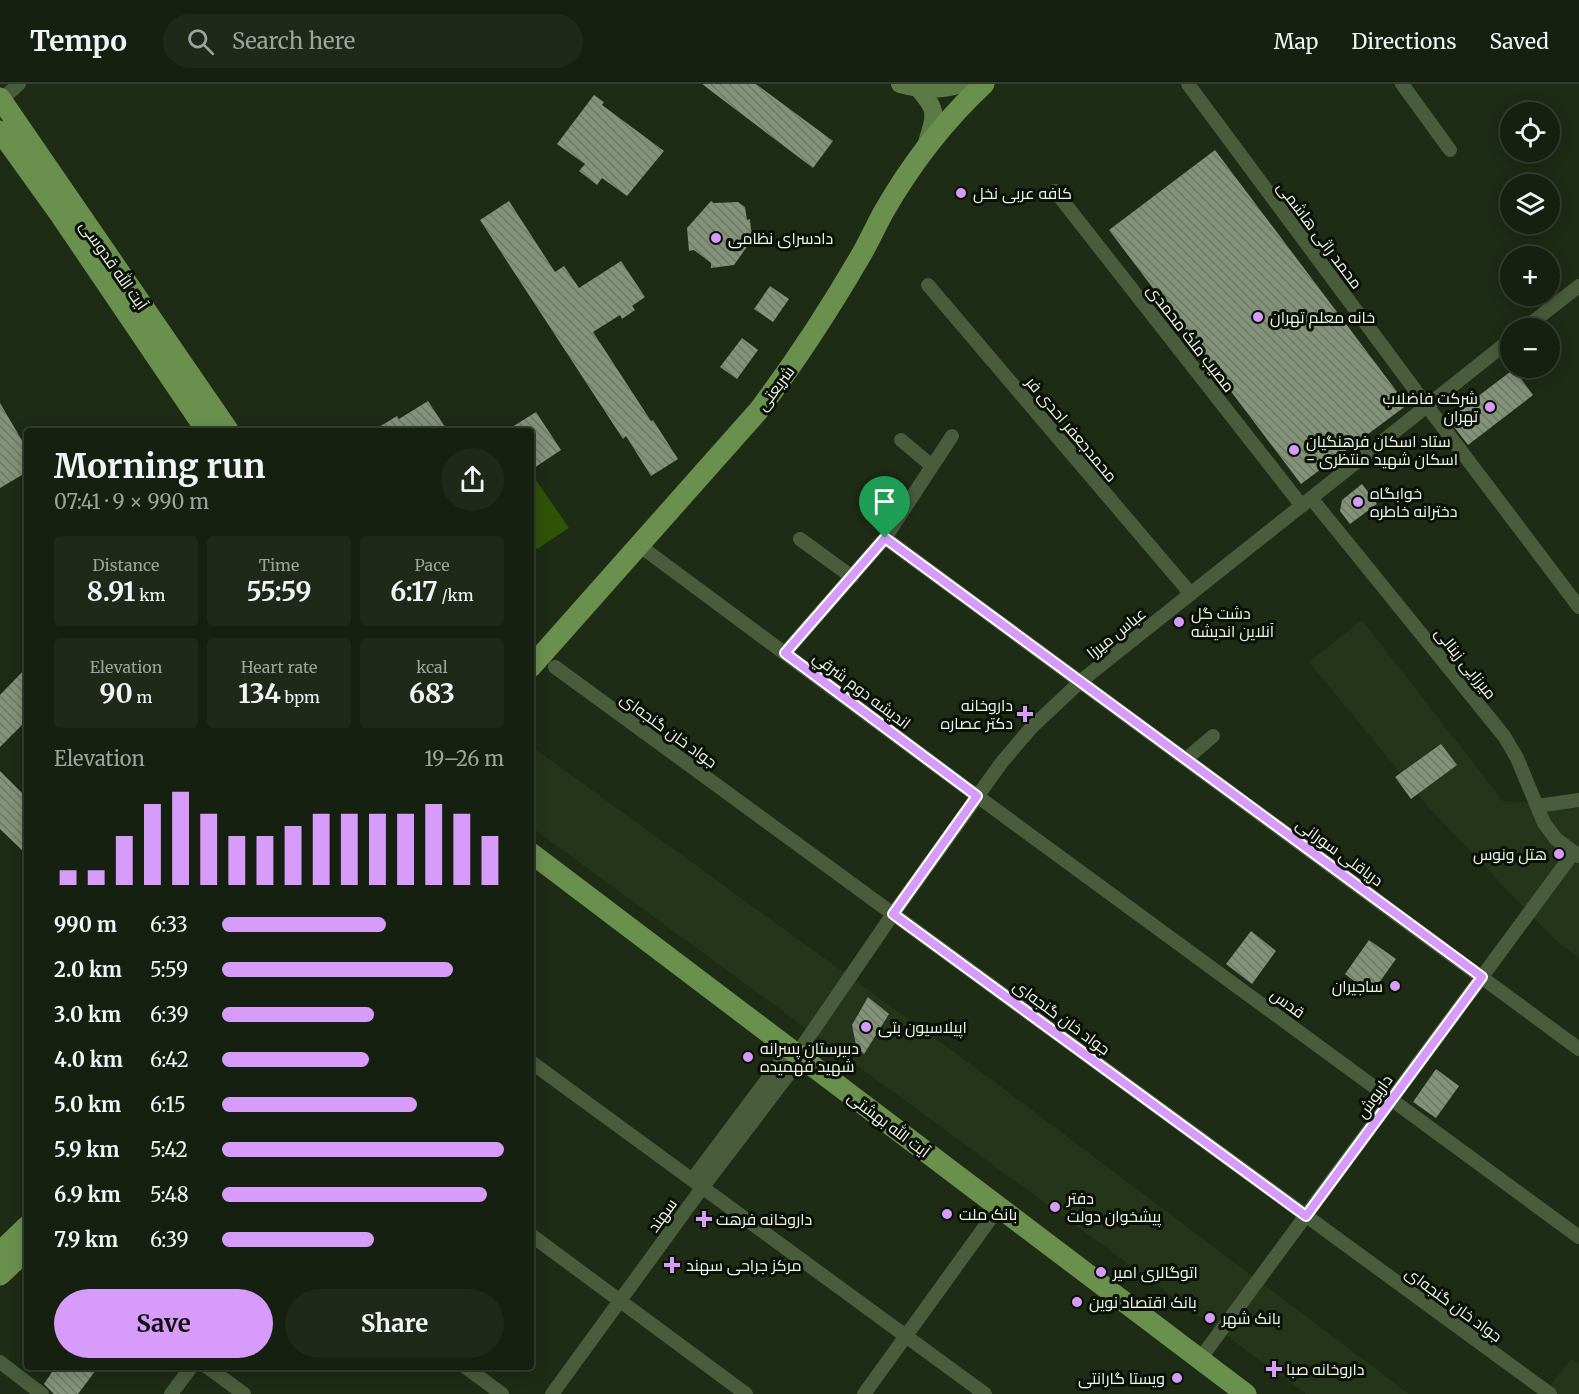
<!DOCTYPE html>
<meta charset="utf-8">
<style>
body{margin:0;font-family:Merriweather,Cairo,serif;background:#1f2819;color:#f1f3f6;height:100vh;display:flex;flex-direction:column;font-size:22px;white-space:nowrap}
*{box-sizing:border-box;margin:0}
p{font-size:20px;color:#9ea39f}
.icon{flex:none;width:33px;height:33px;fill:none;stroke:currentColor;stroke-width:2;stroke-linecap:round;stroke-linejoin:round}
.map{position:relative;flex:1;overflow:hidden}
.panel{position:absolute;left:24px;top:344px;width:510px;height:942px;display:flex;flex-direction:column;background:#162010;border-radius:6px;box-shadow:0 3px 15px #0003,0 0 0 2px #353e30}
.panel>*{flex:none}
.tools{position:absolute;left:1500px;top:18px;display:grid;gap:12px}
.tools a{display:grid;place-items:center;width:60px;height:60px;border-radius:50%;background:#162010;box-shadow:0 3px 15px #0003,0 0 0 2px #353e30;font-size:30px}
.pin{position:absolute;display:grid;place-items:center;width:51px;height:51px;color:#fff;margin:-62px -26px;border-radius:50% 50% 50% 0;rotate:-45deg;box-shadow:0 0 6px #0007}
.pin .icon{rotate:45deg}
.round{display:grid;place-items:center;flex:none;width:63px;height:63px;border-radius:32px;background:#1f2819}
.head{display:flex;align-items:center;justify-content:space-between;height:102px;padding:0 30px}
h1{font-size:33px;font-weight:700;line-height:45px}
.figures{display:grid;grid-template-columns:repeat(3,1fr);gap:9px;height:102px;padding:6px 30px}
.figures div{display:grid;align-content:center;border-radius:6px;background:#1f2819;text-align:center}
.figures b{font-size:26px;font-weight:700}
.figures small{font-size:16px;font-weight:400}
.figures p{font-size:16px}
.chart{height:168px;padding:12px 30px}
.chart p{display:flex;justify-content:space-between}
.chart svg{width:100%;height:108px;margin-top:6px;stroke:#d79bf9;stroke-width:6}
.primary-button{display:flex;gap:12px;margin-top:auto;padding:12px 30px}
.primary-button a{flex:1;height:69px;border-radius:36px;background:#d79bf9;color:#111;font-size:24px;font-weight:700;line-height:69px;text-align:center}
.primary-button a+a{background:#1f2819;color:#f1f3f6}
ul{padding:0 30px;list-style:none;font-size:20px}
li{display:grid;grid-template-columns:96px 72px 1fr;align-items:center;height:45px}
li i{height:15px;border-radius:8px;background:#d79bf9}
header{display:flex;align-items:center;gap:36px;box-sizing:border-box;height:84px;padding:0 30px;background:#162010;border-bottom:2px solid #353e30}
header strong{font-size:28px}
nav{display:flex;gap:33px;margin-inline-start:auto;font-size:21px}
.search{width:420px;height:54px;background:#1f2819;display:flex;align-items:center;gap:15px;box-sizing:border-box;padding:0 21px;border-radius:33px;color:#9ea39f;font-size:22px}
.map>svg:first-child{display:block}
.built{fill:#253519}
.pitch{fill:#2f5307}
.building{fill:url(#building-back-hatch)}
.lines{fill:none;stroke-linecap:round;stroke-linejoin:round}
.street{stroke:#495c3c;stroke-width:14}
.secondary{stroke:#5c7a46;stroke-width:18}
.primary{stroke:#6a904e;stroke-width:21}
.route-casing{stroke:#fff;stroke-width:12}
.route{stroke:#d79bf9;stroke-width:8}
.poi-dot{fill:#d79bf9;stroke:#0c1108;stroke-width:2}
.labels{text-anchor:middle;stroke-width:6;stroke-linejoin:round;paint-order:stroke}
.poi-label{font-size:16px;fill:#edf6e8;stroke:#0c1108;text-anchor:start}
.street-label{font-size:16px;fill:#edf6e8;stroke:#0c1108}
</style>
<header>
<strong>Tempo</strong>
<div class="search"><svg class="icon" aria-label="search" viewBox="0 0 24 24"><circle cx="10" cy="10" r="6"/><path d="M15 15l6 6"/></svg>Search here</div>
<nav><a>Map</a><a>Directions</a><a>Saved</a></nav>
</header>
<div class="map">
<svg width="1579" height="1310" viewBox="0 0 1579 1310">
<defs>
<pattern id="building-back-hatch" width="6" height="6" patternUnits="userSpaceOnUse" patternTransform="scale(1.5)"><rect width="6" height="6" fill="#839279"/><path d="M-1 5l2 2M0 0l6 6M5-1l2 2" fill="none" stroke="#6e7967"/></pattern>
</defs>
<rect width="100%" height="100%" fill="#1e2b15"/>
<path class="built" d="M 1362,536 L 1503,717 L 1579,722 L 1579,874 L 1555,856 L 1430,725 L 1309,578 Z
M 531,662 L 976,984 L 1409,1310 L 1306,1310 L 531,743 Z
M 1571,1275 L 1579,1279 L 1579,1310 L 1544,1310 Z"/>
<path class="pitch" d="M 531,389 L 569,444 L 537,465 L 531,455 Z"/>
<path class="building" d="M 702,0 L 756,0 L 833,57 L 813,84 Z
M 594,11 L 604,18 L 602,21 L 664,67 L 627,112 L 602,94 L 597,101 L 579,87 L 585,80 L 557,60 Z
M 1215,66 L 1407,321 L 1301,400 L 1109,146 Z
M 509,117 L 555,188 L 564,182 L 579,204 L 621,177 L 645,213 L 632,222 L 635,226 L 622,235 L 620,231 L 593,248 L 651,337 L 653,336 L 678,375 L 651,392 L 626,352 L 623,355 L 480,136 Z
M 711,117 L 714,119 L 738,118 L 745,123 L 747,136 L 750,135 L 751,146 L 756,150 L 734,181 L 711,184 L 711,179 L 694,166 L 689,167 L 687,144 Z
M 770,202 L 789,215 L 773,238 L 754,225 Z
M 742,254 L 758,266 L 737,295 L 720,283 Z
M 1514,285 L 1533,311 L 1468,361 L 1448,335 Z
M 428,317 L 447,346 L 374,346 L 397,332 L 399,335 Z
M 0,319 L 27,365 L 27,388 L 0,404 Z
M 536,328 L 561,366 L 531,386 L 531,346 L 507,346 Z
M 1362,400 L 1377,420 L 1350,440 L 1340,427 L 1342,416 Z
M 27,583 L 27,636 L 0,663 L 0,611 Z
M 1441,660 L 1457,681 L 1411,715 L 1395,693 Z
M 0,687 L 27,714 L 27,771 L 0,745 Z
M 1251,847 L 1276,867 L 1252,900 L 1226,880 Z
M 1369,856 L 1396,875 L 1371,910 L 1345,890 Z
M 868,913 L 889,930 L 864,970 L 856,961 L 852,941 Z
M 1436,985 L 1459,1002 L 1436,1034 L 1413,1018 Z
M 56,1282 L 99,1282 L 78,1310 L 54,1310 L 44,1300 Z"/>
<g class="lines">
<path class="street" d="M 1188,0 L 1427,322 L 1579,523
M 1402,0 L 1450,66
M 1,16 L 19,0
M 1055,107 L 1302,422
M 928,201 L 1191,510
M 1525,244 L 1579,202
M 901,356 L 932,382
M 1311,414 L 1504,652 L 1517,674 L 1544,739 L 1556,755 L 1579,772
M 885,454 L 1579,965
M 800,455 L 852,493
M 640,462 L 977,712 L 1579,1153
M 785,569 L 885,454 L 952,352
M 555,583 L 1550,1310
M 1186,675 L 1213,652
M 1537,722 L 1579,716
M 797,970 L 893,830 L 1002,678 L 1031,644 L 1081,597 L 1510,256
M 531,978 L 985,1310
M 692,1096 L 790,965
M 531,1151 L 746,1310
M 1200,1275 L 1574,768
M 0,1278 L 42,1310
M 206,1282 L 244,1310
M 464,1282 L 502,1310
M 171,1310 L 192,1282
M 552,1310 L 702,1104 L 801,974
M 864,1310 L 999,1123"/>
<path class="secondary" d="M 900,0 C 919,5 940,8 960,0
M 914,0 C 939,27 936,28 926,62"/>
<path class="primary" d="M 0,14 L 228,346
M 0,47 L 61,132 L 206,346
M 531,583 L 759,326 C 796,277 829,226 860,173 C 868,159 875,144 883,129 C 911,80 943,38 984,0
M 531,769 L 1246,1310
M 0,1168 L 27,1142
M 0,1191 L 27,1166"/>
</g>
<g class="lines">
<g class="route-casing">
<path id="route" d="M 885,454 L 1482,893 L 1306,1132 L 893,830 L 977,712 L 785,569 Z"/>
</g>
<use href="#route" class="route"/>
</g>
<g class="poi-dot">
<circle cx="961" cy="109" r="6"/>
<circle cx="716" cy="154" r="6"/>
<circle cx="1258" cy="233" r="6"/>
<circle cx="1490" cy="323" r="6"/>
<circle cx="1294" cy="366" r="6"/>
<circle cx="1358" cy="418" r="6"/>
<circle cx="1179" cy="538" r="6"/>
<path d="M1022 621h6v6h6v6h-6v6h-6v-6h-6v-6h6z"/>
<circle cx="1559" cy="770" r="6"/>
<circle cx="1395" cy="902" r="6"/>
<circle cx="866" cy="943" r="6"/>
<circle cx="748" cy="973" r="6"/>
<circle cx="1055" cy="1123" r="6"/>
<circle cx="947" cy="1130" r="6"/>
<path d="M701 1126h6v6h6v6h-6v6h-6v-6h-6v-6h6z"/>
<path d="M669 1172h6v6h6v6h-6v6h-6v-6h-6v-6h6z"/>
<circle cx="1101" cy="1188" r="6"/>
<circle cx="1077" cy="1218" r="6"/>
<circle cx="1210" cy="1234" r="6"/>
<path d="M1271 1276h6v6h6v6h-6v6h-6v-6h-6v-6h6z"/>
<circle cx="1177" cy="1294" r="6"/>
</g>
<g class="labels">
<g class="poi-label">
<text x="973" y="115">کافه عربی نخل</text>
<text x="728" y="160">دادسرای نظامی</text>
<text x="1270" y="239">خانه معلم تهران</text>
<text x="1478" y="320" text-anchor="end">شرکت فاضلاب<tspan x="1478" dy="18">تهران</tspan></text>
<text x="1306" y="363">ستاد اسکان فرهنگیان<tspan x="1306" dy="18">- اسکان شهید منتظری</tspan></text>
<text x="1370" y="415">خوابگاه<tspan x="1370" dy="18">دخترانه خاطره</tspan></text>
<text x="1191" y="535">دشت گل<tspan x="1191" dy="18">آنلاین اندیشه</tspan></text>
<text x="1013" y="627" text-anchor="end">داروخانه<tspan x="1013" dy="18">دکتر عصاره</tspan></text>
<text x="1547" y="776" text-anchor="end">هتل ونوس</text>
<text x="1383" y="908" text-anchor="end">ساجیران</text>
<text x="878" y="949">اپیلاسیون بتی</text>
<text x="760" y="970">دبیرستان پسرانه<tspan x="760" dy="18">شهید فهمیده</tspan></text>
<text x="1067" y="1120">دفتر<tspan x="1067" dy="18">پیشخوان دولت</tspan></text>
<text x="959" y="1136">بانک ملت</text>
<text x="716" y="1141">داروخانه فرهت</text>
<text x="686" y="1187">مرکز جراحی سهند</text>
<text x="1113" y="1194">اتوگالری امیر</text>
<text x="1089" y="1224">بانک اقتصاد نوین</text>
<text x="1222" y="1240">بانک شهر</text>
<text x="1286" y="1291">داروخانه صبا</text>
<text x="1165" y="1300" text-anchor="end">ویستا گارانتی</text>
</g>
<g class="street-label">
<text transform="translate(1320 151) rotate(53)" y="6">محمد راثی هاشمی</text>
<text transform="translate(114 181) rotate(55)" y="6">آیت الله قدوسی</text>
<text transform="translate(1191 254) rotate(52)" y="6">مصیب ملک محمدی</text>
<text transform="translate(775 304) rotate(-53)" y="6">شریعتی</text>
<text transform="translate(1072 345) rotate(50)" y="6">محمدجعفر احدی فر</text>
<text transform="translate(1116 549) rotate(-39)" y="6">عباس میرزا</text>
<text transform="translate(1466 579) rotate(51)" y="6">میرزایی زینالی</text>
<text transform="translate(862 606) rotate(37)" y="6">انديشه دوم شرقي</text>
<text transform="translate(669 646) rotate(36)" y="6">جواد خان گنجه‌ای</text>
<text transform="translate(1340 768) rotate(36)" y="6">دریاقلی سورانی</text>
<text transform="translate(1288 919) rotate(36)" y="6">قدس</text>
<text transform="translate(1062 933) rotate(36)" y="6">جواد خان گنجه‌ای</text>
<text transform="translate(1374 1012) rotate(-54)" y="6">داریوش</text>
<text transform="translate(889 1040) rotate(37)" y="6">آیت الله بهشتی</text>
<text transform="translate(662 1131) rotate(-54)" y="6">سهند</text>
<text transform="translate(1454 1220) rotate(36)" y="6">جواد خان گنجه‌ای</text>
</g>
</g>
</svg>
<div class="tools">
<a><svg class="icon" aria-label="locate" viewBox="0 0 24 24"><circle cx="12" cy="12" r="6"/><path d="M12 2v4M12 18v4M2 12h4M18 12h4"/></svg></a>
<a><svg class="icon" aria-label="layers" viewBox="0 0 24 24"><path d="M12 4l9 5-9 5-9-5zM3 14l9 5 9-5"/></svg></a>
<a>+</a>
<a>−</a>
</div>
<div class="pin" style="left:885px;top:454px;background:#1e9e55"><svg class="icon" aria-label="arrive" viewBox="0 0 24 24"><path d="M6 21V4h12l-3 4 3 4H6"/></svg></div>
<section class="panel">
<div class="head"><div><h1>Morning run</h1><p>07:41 · 9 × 990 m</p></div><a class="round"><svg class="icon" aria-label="share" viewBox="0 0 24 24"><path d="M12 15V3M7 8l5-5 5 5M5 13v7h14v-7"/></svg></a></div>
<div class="figures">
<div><p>Distance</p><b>8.91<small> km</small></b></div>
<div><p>Time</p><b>55:59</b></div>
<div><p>Pace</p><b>6:17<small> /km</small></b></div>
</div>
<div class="figures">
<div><p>Elevation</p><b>90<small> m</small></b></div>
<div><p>Heart rate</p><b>134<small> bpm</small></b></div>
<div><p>kcal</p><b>683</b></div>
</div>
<div class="chart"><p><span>Elevation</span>19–26 m</p>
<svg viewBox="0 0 160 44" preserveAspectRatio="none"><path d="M5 44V38M15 44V38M25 44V24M35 44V11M45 44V6M55 44V15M65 44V24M75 44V24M85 44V20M95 44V15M105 44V15M115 44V15M125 44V15M135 44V11M145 44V15M155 44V24"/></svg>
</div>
<ul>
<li><b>990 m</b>6:33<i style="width:58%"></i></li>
<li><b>2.0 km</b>5:59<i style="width:82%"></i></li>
<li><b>3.0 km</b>6:39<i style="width:54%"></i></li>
<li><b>4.0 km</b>6:42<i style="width:52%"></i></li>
<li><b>5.0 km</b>6:15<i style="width:69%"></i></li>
<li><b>5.9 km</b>5:42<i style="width:100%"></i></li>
<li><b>6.9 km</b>5:48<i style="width:94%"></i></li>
<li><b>7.9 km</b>6:39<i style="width:54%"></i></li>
</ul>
<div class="primary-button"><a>Save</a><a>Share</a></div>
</section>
</div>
